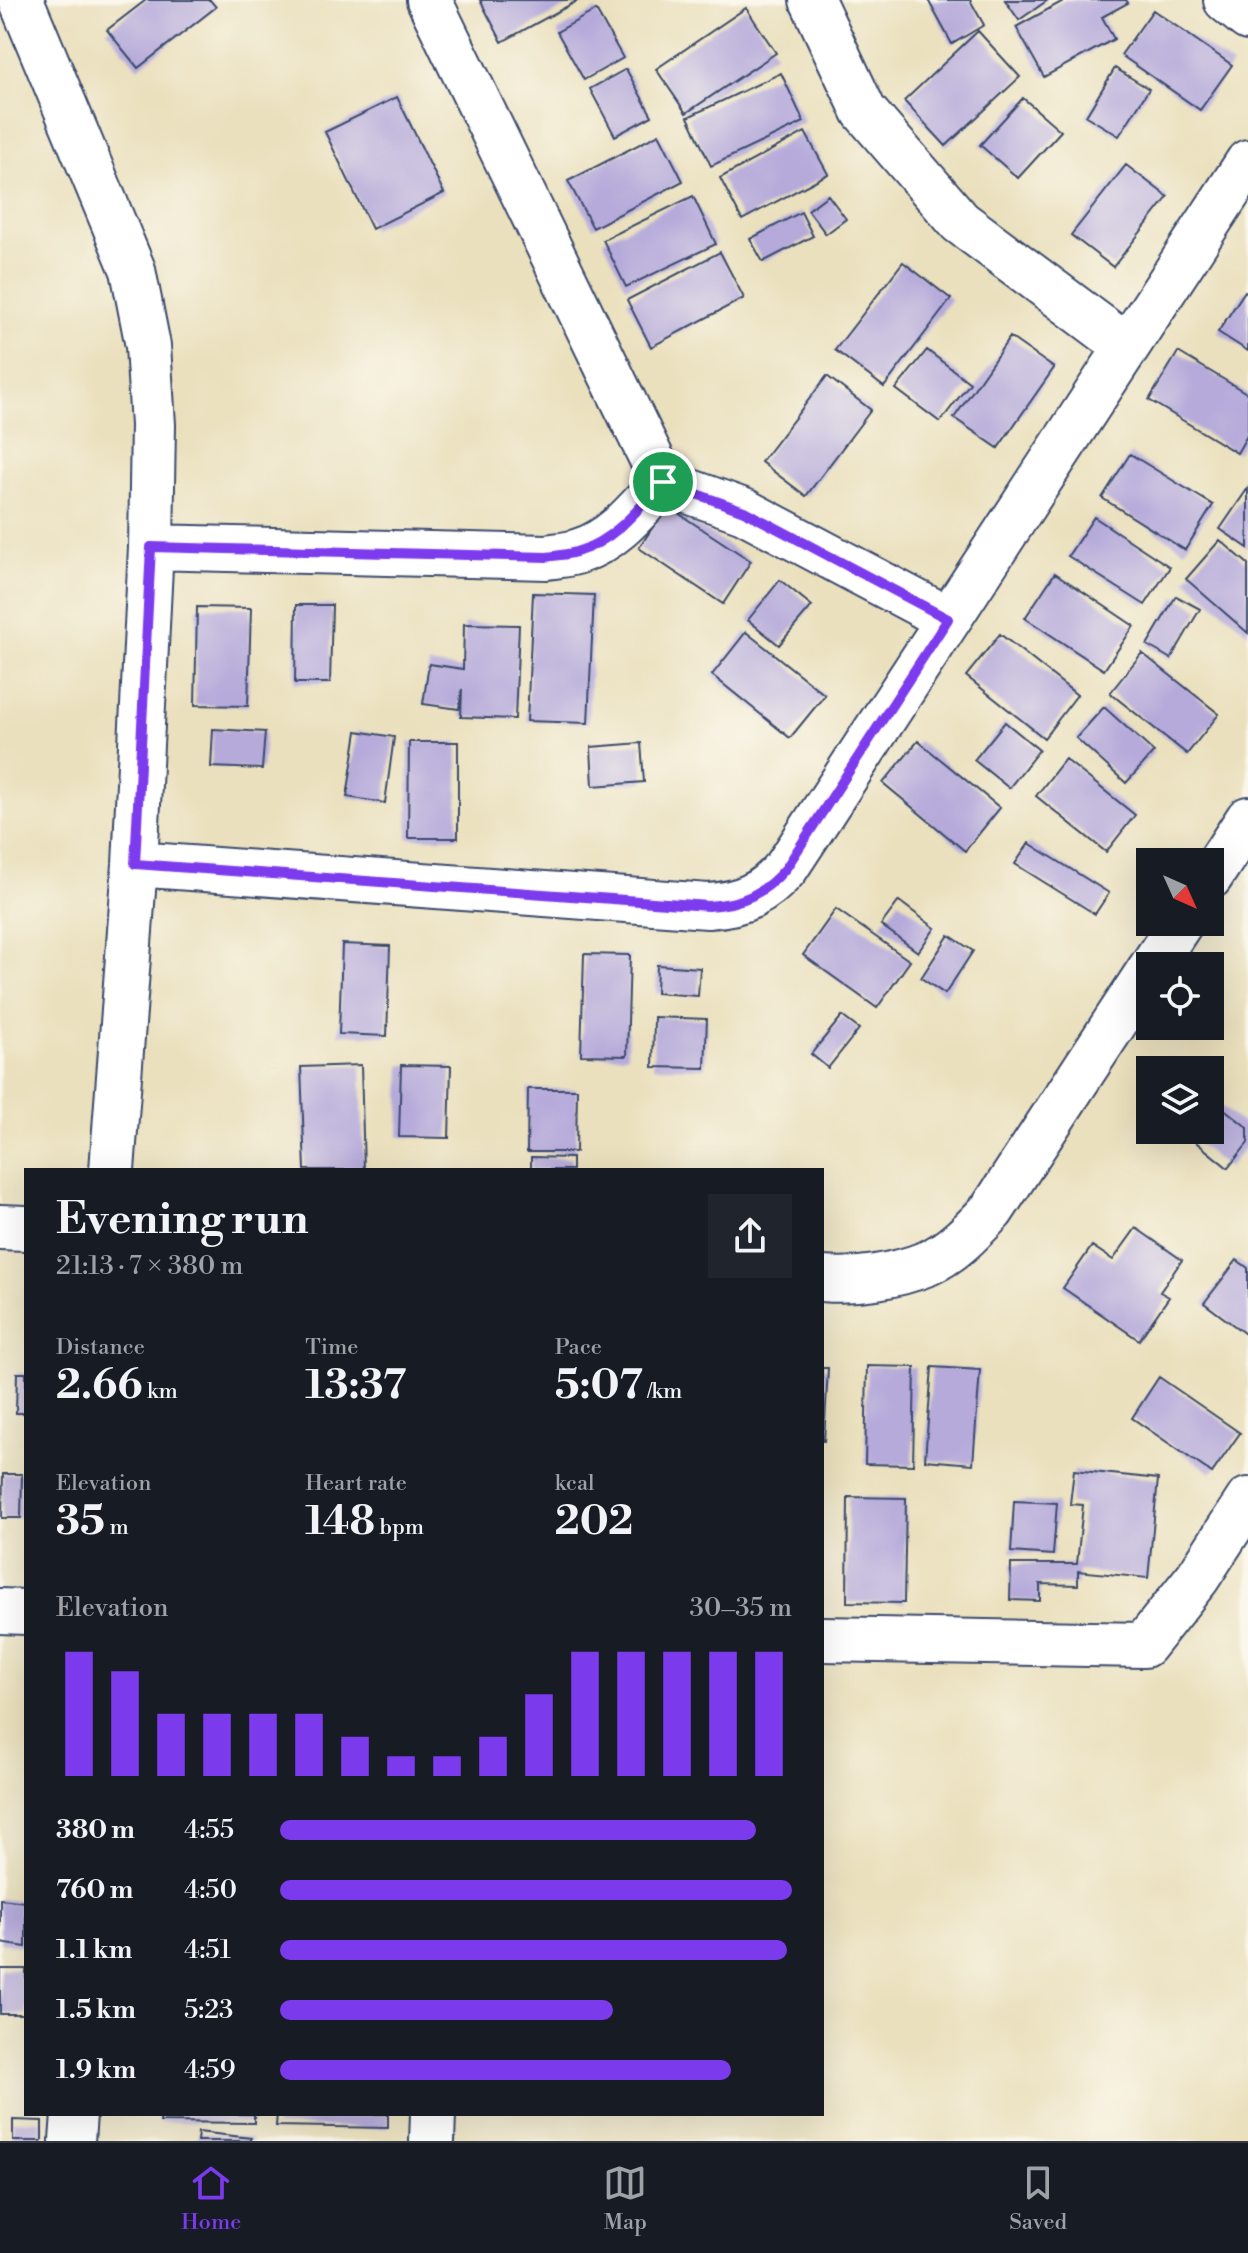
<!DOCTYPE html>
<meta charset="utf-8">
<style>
body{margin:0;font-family:"Libre Bodoni",serif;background:#20242c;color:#f1f3f6;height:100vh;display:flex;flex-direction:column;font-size:30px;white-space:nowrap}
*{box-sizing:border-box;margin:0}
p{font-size:26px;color:#9ea1a6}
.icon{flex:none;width:44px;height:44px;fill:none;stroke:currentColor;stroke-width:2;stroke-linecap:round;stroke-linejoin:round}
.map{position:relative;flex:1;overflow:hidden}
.panel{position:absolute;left:24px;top:1168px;width:800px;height:948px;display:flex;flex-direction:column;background:#171b24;border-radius:0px;box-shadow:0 8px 32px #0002}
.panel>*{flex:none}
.needle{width:52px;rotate:135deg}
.tools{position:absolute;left:1136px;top:848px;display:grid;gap:16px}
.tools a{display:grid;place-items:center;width:88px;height:88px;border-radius:0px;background:#171b24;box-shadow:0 8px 32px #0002;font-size:40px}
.pin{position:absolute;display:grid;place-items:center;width:68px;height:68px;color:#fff;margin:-34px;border:4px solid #fff;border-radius:50%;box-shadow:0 2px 8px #0007}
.round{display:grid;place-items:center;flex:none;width:84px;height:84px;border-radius:0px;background:#20242c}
.overview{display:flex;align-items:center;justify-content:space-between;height:136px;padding:0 32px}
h1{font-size:44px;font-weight:800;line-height:60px}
.stats{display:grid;grid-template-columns:repeat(3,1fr);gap:12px;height:136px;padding:8px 32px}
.stats div{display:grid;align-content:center}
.stats b{font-size:40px;font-weight:800}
.stats small{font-size:22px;font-weight:400}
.stats p{font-size:22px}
.chart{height:224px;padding:16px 32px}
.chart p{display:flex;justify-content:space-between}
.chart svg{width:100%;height:144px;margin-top:8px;stroke:#7c3aed;stroke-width:6}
ul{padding:0 32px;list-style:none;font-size:26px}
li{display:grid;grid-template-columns:128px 96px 1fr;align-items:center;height:60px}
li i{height:20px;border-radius:10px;background:#7c3aed}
.tabs{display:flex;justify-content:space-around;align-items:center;height:112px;border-top:2px solid #363941;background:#171b24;font-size:22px;color:#9ea1a6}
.tabs a{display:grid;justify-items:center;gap:4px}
.tabs .current{color:#7c3aed}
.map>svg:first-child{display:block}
.building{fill:#b5aada}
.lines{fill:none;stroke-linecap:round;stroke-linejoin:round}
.minor-casing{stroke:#3a4a6c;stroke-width:48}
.minor{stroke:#fff;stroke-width:44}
.route-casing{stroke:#fff;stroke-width:16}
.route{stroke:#7c3aed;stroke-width:10}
</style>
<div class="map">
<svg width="1248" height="2141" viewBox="0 0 1248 2141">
<rect width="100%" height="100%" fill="#fbf7ec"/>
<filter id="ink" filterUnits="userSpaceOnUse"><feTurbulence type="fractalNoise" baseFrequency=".0125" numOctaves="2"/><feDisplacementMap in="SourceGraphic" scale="16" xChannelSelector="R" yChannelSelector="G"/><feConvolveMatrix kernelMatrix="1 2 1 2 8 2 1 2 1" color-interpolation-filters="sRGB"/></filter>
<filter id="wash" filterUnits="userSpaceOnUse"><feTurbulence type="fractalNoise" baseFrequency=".006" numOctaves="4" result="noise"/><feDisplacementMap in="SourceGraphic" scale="32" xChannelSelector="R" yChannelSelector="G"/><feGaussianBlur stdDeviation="1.8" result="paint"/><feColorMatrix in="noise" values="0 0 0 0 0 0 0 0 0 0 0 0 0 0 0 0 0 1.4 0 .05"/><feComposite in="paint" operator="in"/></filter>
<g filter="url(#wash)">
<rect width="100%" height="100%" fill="#eae0bd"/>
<g id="blocks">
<path class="building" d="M 146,0 L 210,0 L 216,7 L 138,68 L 107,30 Z
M 480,0 L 579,0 L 502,42 Z
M 928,0 L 970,0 L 984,25 L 952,44 Z
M 1005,0 L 1048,0 L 1019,20 Z
M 1065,0 L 1126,0 L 1128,3 L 1102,17 L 1114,39 L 1044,77 L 1016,27 Z
M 746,8 L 776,53 L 686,113 L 656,69 Z
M 596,10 L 623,58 L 584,80 L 557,32 Z
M 1153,10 L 1232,65 L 1200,110 L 1121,55 Z
M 978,31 L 1020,77 L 946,146 L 904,101 Z
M 1115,68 L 1149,89 L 1119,136 L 1086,116 Z
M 626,69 L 652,116 L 615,136 L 590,89 Z
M 781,73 L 804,122 L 711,166 L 688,117 Z
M 397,97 L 444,193 L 372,229 L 325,132 Z
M 1023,98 L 1061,131 L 1018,178 L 980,145 Z
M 805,132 L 828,174 L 742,220 L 720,178 Z
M 659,134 L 683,181 L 593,228 L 568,181 Z
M 1126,165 L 1168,197 L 1113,267 L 1071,235 Z
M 828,195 L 846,219 L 826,234 L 808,210 Z
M 693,196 L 716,244 L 626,287 L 603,240 Z
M 801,212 L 813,236 L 763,262 L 750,239 Z
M 720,252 L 744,298 L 651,347 L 627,300 Z
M 903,262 L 951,299 L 884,387 L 835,350 Z
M 1245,291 L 1248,293 L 1248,351 L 1218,332 Z
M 1010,337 L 1054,368 L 998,448 L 954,418 Z
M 927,350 L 970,383 L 940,422 L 896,389 Z
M 1178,352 L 1248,394 L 1248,434 L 1237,453 L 1149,400 Z
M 827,376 L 871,410 L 806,496 L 761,462 Z
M 1130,454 L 1213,505 L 1185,550 L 1102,498 Z
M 1248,488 L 1248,548 L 1220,529 Z
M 667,506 L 751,561 L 723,604 L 639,548 Z
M 1094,517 L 1170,567 L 1145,605 L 1068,556 Z
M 1220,540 L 1248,564 L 1248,633 L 1186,579 Z
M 1055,573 L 1134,626 L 1104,670 L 1025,618 Z
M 780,580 L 812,606 L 779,645 L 748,620 Z
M 533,593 L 594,595 L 588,723 L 527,721 Z
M 1176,596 L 1200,609 L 1171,659 L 1147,645 Z
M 296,605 L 332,605 L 330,683 L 295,683 Z
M 197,607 L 251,608 L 248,706 L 195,705 Z
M 464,624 L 519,625 L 515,719 L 461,717 L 462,689 L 459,709 L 423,704 L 429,664 L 463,669 Z
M 746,632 L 825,695 L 790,738 L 712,675 Z
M 1000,634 L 1077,695 L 1044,738 L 966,676 Z
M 1142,653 L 1219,714 L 1187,754 L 1110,693 Z
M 1104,707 L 1154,752 L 1126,783 L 1076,738 Z
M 1005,722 L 1039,750 L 1009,788 L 974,760 Z
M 213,729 L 265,732 L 262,769 L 211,767 Z
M 357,731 L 394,737 L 385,803 L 347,797 Z
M 918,741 L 1000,808 L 965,851 L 883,783 Z
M 409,742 L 458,742 L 458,838 L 408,838 Z
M 641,743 L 644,782 L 593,786 L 591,747 Z
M 1065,759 L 1135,815 L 1106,852 L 1036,796 Z
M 1029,843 L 1109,893 L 1095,914 L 1015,864 Z
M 899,901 L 935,928 L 918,952 L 881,925 Z
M 836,909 L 910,961 L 877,1008 L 803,955 Z
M 949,935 L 973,951 L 945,994 L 921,978 Z
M 342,944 L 390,946 L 387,1036 L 339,1034 Z
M 584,954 L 630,955 L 627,1056 L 581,1055 Z
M 657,965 L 700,968 L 698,996 L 656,993 Z
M 842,1016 L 859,1029 L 828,1068 L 811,1054 Z
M 654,1017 L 707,1019 L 705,1068 L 653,1067 Z
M 361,1065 L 364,1170 L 305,1170 L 301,1067 Z
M 401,1065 L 451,1066 L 449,1138 L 399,1137 Z
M 528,1089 L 577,1089 L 576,1152 L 527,1152 Z
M 1218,1104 L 1248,1128 L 1248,1143 L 1228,1168 L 1191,1138 L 1197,1130 L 1210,1130 L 1210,1114 Z
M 531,1157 L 572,1158 L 572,1170 L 531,1170 Z
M 1136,1228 L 1182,1260 L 1160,1292 L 1169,1297 L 1139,1340 L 1063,1288 L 1092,1246 L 1113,1260 Z
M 1237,1260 L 1248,1268 L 1248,1336 L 1204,1303 Z
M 867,1366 L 915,1367 L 913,1465 L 865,1464 Z
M 932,1367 L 980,1370 L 973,1464 L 925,1460 Z
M 822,1368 L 828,1368 L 824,1441 L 822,1441 Z
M 17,1373 L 26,1373 L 26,1413 L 16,1413 Z
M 1159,1377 L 1240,1433 L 1212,1473 L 1132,1418 Z
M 1074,1470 L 1158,1479 L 1148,1578 L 1078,1571 L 1078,1585 L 1040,1584 L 1040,1601 L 1010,1600 L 1011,1564 L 1077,1564 L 1083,1505 L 1070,1504 Z
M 3,1474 L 22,1474 L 21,1518 L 2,1518 Z
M 848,1497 L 906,1498 L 904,1603 L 847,1602 Z
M 1014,1501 L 1057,1503 L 1053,1555 L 1011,1552 Z
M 0,1899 L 26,1902 L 26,1947 L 0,1943 Z
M 0,1969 L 26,1969 L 26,2014 L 0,2014 Z
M 161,2114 L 254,2114 L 254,2123 L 160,2122 Z
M 277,2114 L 388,2114 L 388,2128 L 276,2126 Z
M 13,2120 L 42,2121 L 42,2141 L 13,2141 Z
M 198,2132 L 251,2138 L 251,2141 L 197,2141 Z"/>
</g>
</g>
<g filter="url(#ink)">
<use href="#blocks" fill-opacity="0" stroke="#3a4a6c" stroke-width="2"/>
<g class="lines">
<g class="minor-casing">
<path id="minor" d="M 21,0 L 133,270 L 148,346 L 153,425 L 151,547 L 135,864 L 112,1170
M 429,0 L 663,482 L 744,511 L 948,619
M 812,0 L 864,111 L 960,222 L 1126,346
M 1226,0 L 1248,18
M 151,547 L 547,557 C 557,555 569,555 579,551 C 615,540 639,508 663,482
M 135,864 L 708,906 C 742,904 764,894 786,868 L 1248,162
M 1210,877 L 1248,819
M 1152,966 L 1181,922
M 0,1227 L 26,1228
M 822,1279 C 856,1282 896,1276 928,1263 C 953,1252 974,1229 992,1210 L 1150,969
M 0,1611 L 26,1612
M 822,1639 L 1144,1645 L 1198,1577 L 1248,1500
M 72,2141 L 74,2114
M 432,2141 L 433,2114"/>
</g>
<use href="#minor" class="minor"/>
</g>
</g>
<g class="lines" filter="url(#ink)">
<g class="route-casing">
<path id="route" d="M 663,482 L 744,511 L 948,619 L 786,868 C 764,894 742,904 708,906 L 135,864 L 151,547 L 547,557 C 557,555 569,555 579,551 C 615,540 639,508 663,482 Z"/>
</g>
<use href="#route" class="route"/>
</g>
</svg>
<div class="tools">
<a><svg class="needle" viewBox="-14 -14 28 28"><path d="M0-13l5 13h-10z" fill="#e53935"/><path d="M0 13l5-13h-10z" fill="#9ea1a6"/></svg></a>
<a><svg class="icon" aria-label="locate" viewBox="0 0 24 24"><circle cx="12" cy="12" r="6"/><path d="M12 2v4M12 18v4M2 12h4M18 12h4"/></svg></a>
<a><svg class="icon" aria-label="layers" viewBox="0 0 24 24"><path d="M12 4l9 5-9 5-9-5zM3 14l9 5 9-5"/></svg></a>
</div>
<div class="pin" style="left:663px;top:482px;background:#1e9e55"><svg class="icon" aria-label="arrive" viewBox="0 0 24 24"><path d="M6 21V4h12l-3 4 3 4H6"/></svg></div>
<section class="panel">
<div class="overview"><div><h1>Evening run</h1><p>21:13 · 7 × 380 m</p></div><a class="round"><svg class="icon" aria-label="share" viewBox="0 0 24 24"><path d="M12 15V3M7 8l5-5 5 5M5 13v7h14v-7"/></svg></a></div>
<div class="stats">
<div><p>Distance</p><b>2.66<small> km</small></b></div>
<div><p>Time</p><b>13:37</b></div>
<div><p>Pace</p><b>5:07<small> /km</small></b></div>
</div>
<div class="stats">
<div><p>Elevation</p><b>35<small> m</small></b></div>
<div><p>Heart rate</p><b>148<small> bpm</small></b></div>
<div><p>kcal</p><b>202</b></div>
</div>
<div class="chart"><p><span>Elevation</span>30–35 m</p>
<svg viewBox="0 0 160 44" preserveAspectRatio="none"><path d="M5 44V6M15 44V12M25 44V25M35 44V25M45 44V25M55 44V25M65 44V32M75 44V38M85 44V38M95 44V32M105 44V19M115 44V6M125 44V6M135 44V6M145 44V6M155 44V6"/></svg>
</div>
<ul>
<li><b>380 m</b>4:55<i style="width:93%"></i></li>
<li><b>760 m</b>4:50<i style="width:100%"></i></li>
<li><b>1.1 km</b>4:51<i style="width:99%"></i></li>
<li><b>1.5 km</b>5:23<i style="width:65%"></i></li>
<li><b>1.9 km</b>4:59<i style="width:88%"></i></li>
</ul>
</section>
</div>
<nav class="tabs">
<a class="current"><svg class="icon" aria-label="home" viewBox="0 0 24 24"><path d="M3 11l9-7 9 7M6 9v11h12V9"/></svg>Home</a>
<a><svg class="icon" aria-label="map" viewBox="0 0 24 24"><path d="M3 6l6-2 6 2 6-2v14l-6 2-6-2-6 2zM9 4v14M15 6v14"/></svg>Map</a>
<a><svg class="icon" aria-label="saved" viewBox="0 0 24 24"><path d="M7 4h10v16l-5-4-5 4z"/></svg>Saved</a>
</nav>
